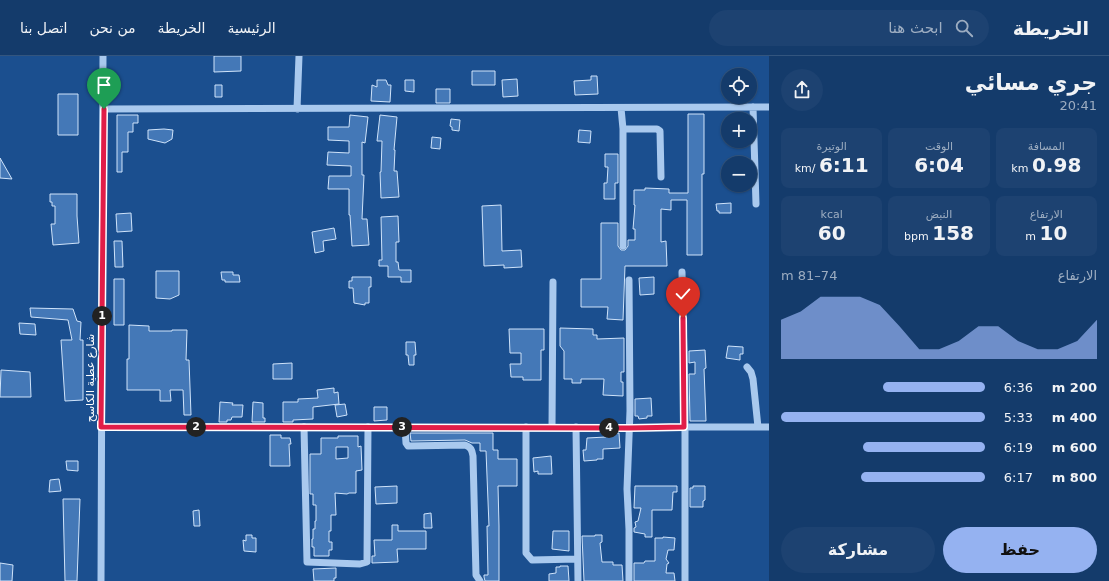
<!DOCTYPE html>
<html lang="ar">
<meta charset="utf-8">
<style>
body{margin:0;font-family:"DejaVu Sans",Vazirmatn,sans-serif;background:#1d4271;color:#f1f3f6;direction:rtl;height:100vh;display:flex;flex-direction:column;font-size:15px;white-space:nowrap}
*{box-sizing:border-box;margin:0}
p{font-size:13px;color:#9dadc1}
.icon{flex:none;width:22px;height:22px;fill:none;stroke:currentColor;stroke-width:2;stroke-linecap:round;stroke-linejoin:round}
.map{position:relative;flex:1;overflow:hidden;direction:ltr}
.panel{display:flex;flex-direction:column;background:#143b6b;width:340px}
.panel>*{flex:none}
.tools{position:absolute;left:721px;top:12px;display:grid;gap:8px}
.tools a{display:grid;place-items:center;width:36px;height:36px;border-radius:50%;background:#143b6b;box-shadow:0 1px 3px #0004,0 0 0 1px #33557e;font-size:20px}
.pin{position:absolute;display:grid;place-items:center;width:34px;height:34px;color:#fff;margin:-41px -17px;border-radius:50% 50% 50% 0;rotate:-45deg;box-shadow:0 0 4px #0007}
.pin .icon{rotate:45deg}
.km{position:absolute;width:20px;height:20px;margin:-10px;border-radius:50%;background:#222;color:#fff;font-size:11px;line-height:20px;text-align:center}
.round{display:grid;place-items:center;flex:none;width:42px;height:42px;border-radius:21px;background:#1d4271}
.headline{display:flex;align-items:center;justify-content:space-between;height:68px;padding:0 12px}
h1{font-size:22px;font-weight:800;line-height:30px}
.metrics{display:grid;grid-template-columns:repeat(3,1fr);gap:6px;height:68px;padding:4px 12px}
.metrics div{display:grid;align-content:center;border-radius:8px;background:#1d4271;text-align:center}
.metrics b{font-size:20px;font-weight:800}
.metrics small{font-size:11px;font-weight:400}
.metrics p{font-size:11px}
.chart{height:112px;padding:8px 12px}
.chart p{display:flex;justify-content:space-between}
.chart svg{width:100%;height:72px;margin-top:4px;fill:#95b2f1;opacity:.7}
.cta{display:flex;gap:8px;margin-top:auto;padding:8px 12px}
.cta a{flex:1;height:46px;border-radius:24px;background:#95b2f1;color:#111;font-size:16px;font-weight:800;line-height:46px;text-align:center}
.cta a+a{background:#1d4271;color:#f1f3f6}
ul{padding:0 12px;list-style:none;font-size:13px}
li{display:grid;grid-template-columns:64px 48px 1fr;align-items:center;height:30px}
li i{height:10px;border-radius:5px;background:#95b2f1}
header{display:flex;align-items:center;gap:24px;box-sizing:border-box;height:56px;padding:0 20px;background:#143b6b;border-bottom:1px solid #33557e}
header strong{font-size:19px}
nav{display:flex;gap:22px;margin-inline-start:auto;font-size:14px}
.search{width:280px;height:36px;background:#1d4271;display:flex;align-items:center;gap:10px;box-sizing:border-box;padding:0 14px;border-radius:22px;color:#9dadc1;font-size:15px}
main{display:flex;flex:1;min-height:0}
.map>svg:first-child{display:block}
.building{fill:#4478b7;stroke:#cfe3fa;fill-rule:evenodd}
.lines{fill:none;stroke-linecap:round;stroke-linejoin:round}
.minor{stroke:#a9c9ee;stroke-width:7}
.route-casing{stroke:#fff;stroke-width:8}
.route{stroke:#e11d48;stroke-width:5}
.labels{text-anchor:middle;stroke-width:3;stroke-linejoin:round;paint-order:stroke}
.street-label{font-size:11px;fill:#fff;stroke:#1b4f8f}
</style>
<header>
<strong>الخريطة</strong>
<div class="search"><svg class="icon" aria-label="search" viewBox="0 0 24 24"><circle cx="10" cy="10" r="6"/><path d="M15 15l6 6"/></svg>ابحث هنا</div>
<nav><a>الرئيسية</a><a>الخريطة</a><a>من نحن</a><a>اتصل بنا</a></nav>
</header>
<main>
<section class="panel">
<div class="headline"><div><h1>جري مسائي</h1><p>20:41</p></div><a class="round"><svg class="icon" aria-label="share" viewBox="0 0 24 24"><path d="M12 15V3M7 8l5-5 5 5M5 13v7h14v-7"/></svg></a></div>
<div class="metrics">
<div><p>المسافة</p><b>0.98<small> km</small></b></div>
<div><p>الوقت</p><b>6:04</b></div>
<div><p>الوتيرة</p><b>6:11<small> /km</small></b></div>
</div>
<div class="metrics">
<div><p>الارتفاع</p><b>10<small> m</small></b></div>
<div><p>النبض</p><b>158<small> bpm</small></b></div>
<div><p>kcal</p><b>60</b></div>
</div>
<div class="chart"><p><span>الارتفاع</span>74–81 m</p>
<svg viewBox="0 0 160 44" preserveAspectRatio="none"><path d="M0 44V20L10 15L20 6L30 6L40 6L50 11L60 24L70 38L80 38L90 33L100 24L110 24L120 33L130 38L140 38L150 33L160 20V44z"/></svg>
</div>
<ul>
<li><b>200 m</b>6:36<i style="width:50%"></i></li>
<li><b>400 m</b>5:33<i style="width:100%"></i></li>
<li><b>600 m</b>6:19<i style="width:60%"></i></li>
<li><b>800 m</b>6:17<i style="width:61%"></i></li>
</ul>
<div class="cta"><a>حفظ</a><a>مشاركة</a></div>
</section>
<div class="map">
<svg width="769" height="525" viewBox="0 0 769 525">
<rect width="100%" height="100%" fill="#1b4f8f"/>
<path class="building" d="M 214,0 L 241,0 L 241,15 L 214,16 Z
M 472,15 L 495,15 L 495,29 L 472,29 Z
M 591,20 L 597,20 L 598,38 L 575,39 L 574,25 L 591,24 Z
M 517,23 L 518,40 L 503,41 L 502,24 Z
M 377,24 L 386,24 L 388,29 L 391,29 L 390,46 L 371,45 L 372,29 L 377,31 Z
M 405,24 L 414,24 L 414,36 L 405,35 Z
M 215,29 L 222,29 L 222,41 L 215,41 Z
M 436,33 L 450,33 L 450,47 L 436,47 Z
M 58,38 L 78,38 L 78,79 L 58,79 Z
M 688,58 L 704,58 L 704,118 L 702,118 L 702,199 L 687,199 L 687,144 L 671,144 L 671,154 L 661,153 L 661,186 L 666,185 L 667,210 L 625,210 L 623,264 L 607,263 L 608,251 L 581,251 L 581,223 L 601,223 L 601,167 L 618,167 L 618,190 L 621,194 L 625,194 L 628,190 L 628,184 L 635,184 L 635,173 L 633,173 L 635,149 L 634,149 L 634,134 L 645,134 L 645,132 L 669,133 L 669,137 L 688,137 Z
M 117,59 L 138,59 L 138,67 L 133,67 L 133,76 L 128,76 L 128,96 L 122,96 L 122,116 L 117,116 Z
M 350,59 L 368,61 L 365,87 L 362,86 L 362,119 L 364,119 L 362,163 L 367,163 L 369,189 L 352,190 L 350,159 L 349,159 L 349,133 L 328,133 L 329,120 L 351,120 L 351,110 L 327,109 L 328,96 L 349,97 L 349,85 L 328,84 L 328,71 L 349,71 Z
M 380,59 L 397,61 L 394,94 L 395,94 L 394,115 L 397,115 L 399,141 L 381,142 L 380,116 L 381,116 L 382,85 L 377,85 Z
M 451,63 L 460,64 L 459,75 L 452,74 L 452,71 L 450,70 Z
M 164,73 L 173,74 L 172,83 L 165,87 L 148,83 L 148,74 Z
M 579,74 L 591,75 L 590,87 L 578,86 Z
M 432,81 L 441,82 L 440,93 L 431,92 Z
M 605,98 L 618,98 L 618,127 L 615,127 L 615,143 L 604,143 L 604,127 L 607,127 L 608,111 L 605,111 Z
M 0,102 L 12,123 L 0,122 Z
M 50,138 L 77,138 L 77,160 L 79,187 L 53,189 L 51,168 L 55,168 L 55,150 L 52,150 L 52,146 L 50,146 Z
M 731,147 L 731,157 L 719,157 L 719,155 L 717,155 L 716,148 Z
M 501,149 L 502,195 L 521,194 L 522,211 L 504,212 L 504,209 L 484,210 L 482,150 Z
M 131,157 L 132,175 L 117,176 L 116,158 Z
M 398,160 L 399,186 L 396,186 L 396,206 L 398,206 L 399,214 L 411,214 L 411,226 L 401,226 L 401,221 L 388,221 L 388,210 L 379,210 L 379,204 L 382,204 L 381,161 Z
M 334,172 L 336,183 L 323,185 L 324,195 L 315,197 L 312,176 Z
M 114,185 L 122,185 L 123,211 L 115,211 Z
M 156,215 L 179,215 L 179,239 L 170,243 L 156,242 Z
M 221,216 L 233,216 L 233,219 L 239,219 L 240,226 L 225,226 L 225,224 L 222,224 Z
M 352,221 L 371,221 L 371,231 L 369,231 L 369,247 L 365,247 L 365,249 L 354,247 L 353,232 L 349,232 L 349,225 L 352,225 Z
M 654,221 L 654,238 L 640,239 L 639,222 Z
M 114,223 L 124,223 L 124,269 L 114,269 Z
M 30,252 L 73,253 L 77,265 L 81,266 L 80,284 L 83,284 L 83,344 L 65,345 L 61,284 L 72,284 L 68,264 L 31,261 Z
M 19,267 L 35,268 L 36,279 L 20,278 Z
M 129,269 L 149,270 L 149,275 L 172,275 L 172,274 L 187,274 L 186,304 L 189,304 L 191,359 L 184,359 L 183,334 L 170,334 L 171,345 L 160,345 L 160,334 L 127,334 L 127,303 L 129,303 Z
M 560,272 L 593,273 L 593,279 L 597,279 L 597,283 L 624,282 L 624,316 L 621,316 L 621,326 L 623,326 L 623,340 L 603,339 L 604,323 L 581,323 L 581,327 L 572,327 L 572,323 L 564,323 L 564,295 L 560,290 Z
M 509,273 L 544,273 L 544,294 L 541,294 L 541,324 L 523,324 L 523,321 L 511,321 L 510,308 L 521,308 L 521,297 L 510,297 Z
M 406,286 L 415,286 L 416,299 L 414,299 L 414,309 L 409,309 L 408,299 L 406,299 Z
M 728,290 L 743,291 L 743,298 L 740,298 L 740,304 L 726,302 Z
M 705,294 L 706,312 L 704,313 L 706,365 L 690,365 L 689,318 L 695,318 L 695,306 L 689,307 L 689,295 Z
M 292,307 L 292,323 L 273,323 L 273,308 Z
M 1,314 L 30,316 L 31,341 L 0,341 Z
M 334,332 L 334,337 L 338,336 L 339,348 L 313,351 L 313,363 L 293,364 L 293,366 L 283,366 L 283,346 L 298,346 L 298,343 L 318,342 L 317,334 Z
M 651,342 L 652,360 L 647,360 L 647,362 L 639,363 L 638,360 L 635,360 L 635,343 Z
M 220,346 L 233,347 L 232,349 L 243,349 L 242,361 L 232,361 L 231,364 L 227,364 L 227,366 L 219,366 Z
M 253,346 L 263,347 L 263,362 L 265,362 L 265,366 L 252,366 Z
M 345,348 L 347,359 L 337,361 L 335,349 Z
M 374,351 L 387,351 L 387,364 L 374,365 Z
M 410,377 L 493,377 L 493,394 L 498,394 L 498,403 L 517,403 L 517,430 L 498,430 L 499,470 L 499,525 L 485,525 L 484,521 L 484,519 L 488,519 L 487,470 L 489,470 L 486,395 L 480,395 L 480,387 L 472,387 L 465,384 L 411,385 Z
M 605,377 L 619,377 L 620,392 L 603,393 L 603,403 L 597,403 L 597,404 L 584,405 L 583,394 L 586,394 L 587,382 L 606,381 Z
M 270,379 L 281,379 L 281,382 L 290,382 L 291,388 L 289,388 L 290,410 L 270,410 Z
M 338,380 L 358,380 L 358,391 L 361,390 L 362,414 L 356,415 L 356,437 L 349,437 L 347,438 L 335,437 L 336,459 L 331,459 L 331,475 L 329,475 L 329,486 L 332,486 L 332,494 L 329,494 L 329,500 L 314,500 L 314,491 L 312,491 L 312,483 L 313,483 L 313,473 L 315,473 L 315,465 L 316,465 L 316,449 L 313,449 L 313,438 L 310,438 L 310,398 L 321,398 L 321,382 L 338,382 ZM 336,391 L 348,391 L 348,402 L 336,403 Z
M 551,400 L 552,418 L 538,418 L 538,415 L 534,416 L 533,402 Z
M 66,405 L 78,405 L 78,415 L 67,414 Z
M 59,423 L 61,435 L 49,436 L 50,424 Z
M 397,430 L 397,447 L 376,448 L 375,431 Z
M 635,430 L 677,430 L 677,436 L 673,436 L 672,454 L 652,454 L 652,481 L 645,481 L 645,478 L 634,476 L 634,472 L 636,471 L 635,466 L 638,465 L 641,452 L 634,452 Z
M 693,430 L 705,430 L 705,444 L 703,445 L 703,451 L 690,451 L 690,432 L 693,432 Z
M 63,443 L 80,443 L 77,525 L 65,525 Z
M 199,454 L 200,470 L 194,470 L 193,455 Z
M 431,457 L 432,472 L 424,472 L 424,458 Z
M 392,469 L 398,469 L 398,475 L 426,475 L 426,493 L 397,493 L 398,506 L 372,507 L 372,500 L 375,500 L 374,484 L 392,484 Z
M 553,475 L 569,475 L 569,495 L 552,493 Z
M 246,479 L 252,479 L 252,482 L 256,482 L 256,496 L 244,495 L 243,484 L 246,485 Z
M 595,479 L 602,479 L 602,486 L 600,487 L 602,506 L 613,506 L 613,509 L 622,509 L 623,525 L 584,525 L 582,480 L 595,480 Z
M 663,481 L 675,482 L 674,494 L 668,494 L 666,503 L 669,507 L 667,508 L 666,517 L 674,517 L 675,525 L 634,525 L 634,507 L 644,507 L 645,505 L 655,505 L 655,482 L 663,482 Z
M 0,507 L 13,509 L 12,525 L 0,525 Z
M 560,510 L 568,510 L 569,525 L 549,525 L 549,518 L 556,517 L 556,511 L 560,511 Z
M 336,512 L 336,522 L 334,522 L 334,525 L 314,525 L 313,513 Z"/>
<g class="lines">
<path class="minor" d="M 753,51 L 756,148
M 621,52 L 623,73 L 623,190
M 104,53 L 769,51
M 297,53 L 299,0
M 623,73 L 657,73 L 660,75 L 661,121
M 682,216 L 685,345 L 685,525
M 629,224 L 630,355 L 627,433 L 629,473 L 629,525
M 747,311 L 751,316 L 753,323 L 758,371
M 101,371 L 629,372 L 684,371 L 769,371
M 304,371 L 307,506 L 360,508 L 367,506 L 368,371
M 405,371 L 406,387 L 408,390 L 465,389 C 471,391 472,394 473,400 L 476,519 L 480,525
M 526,371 L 526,497 L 532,504 L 577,503
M 552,371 L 553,226
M 576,371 L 578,525
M 101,525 L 103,0"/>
</g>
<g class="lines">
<g class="route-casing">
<path id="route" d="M 104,53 L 101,371 L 629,372 L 684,371 L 683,262"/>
</g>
<use href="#route" class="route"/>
</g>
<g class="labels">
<g class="street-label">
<text transform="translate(90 322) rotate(-90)" y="4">شارع عطية الكاسح</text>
</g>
</g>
</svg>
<div class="tools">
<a><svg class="icon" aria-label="locate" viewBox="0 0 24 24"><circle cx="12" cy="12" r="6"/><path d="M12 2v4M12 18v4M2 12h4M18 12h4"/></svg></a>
<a>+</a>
<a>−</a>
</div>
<div class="pin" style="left:104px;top:53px;background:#1e9e55"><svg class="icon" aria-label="arrive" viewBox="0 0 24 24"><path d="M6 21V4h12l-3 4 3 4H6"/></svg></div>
<div class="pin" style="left:683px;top:262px;background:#d93025"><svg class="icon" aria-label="check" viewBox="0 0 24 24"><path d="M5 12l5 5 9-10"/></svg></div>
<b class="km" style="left:102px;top:260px">1</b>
<b class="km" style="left:196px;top:371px">2</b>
<b class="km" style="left:402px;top:371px">3</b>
<b class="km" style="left:609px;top:372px">4</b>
</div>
</main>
